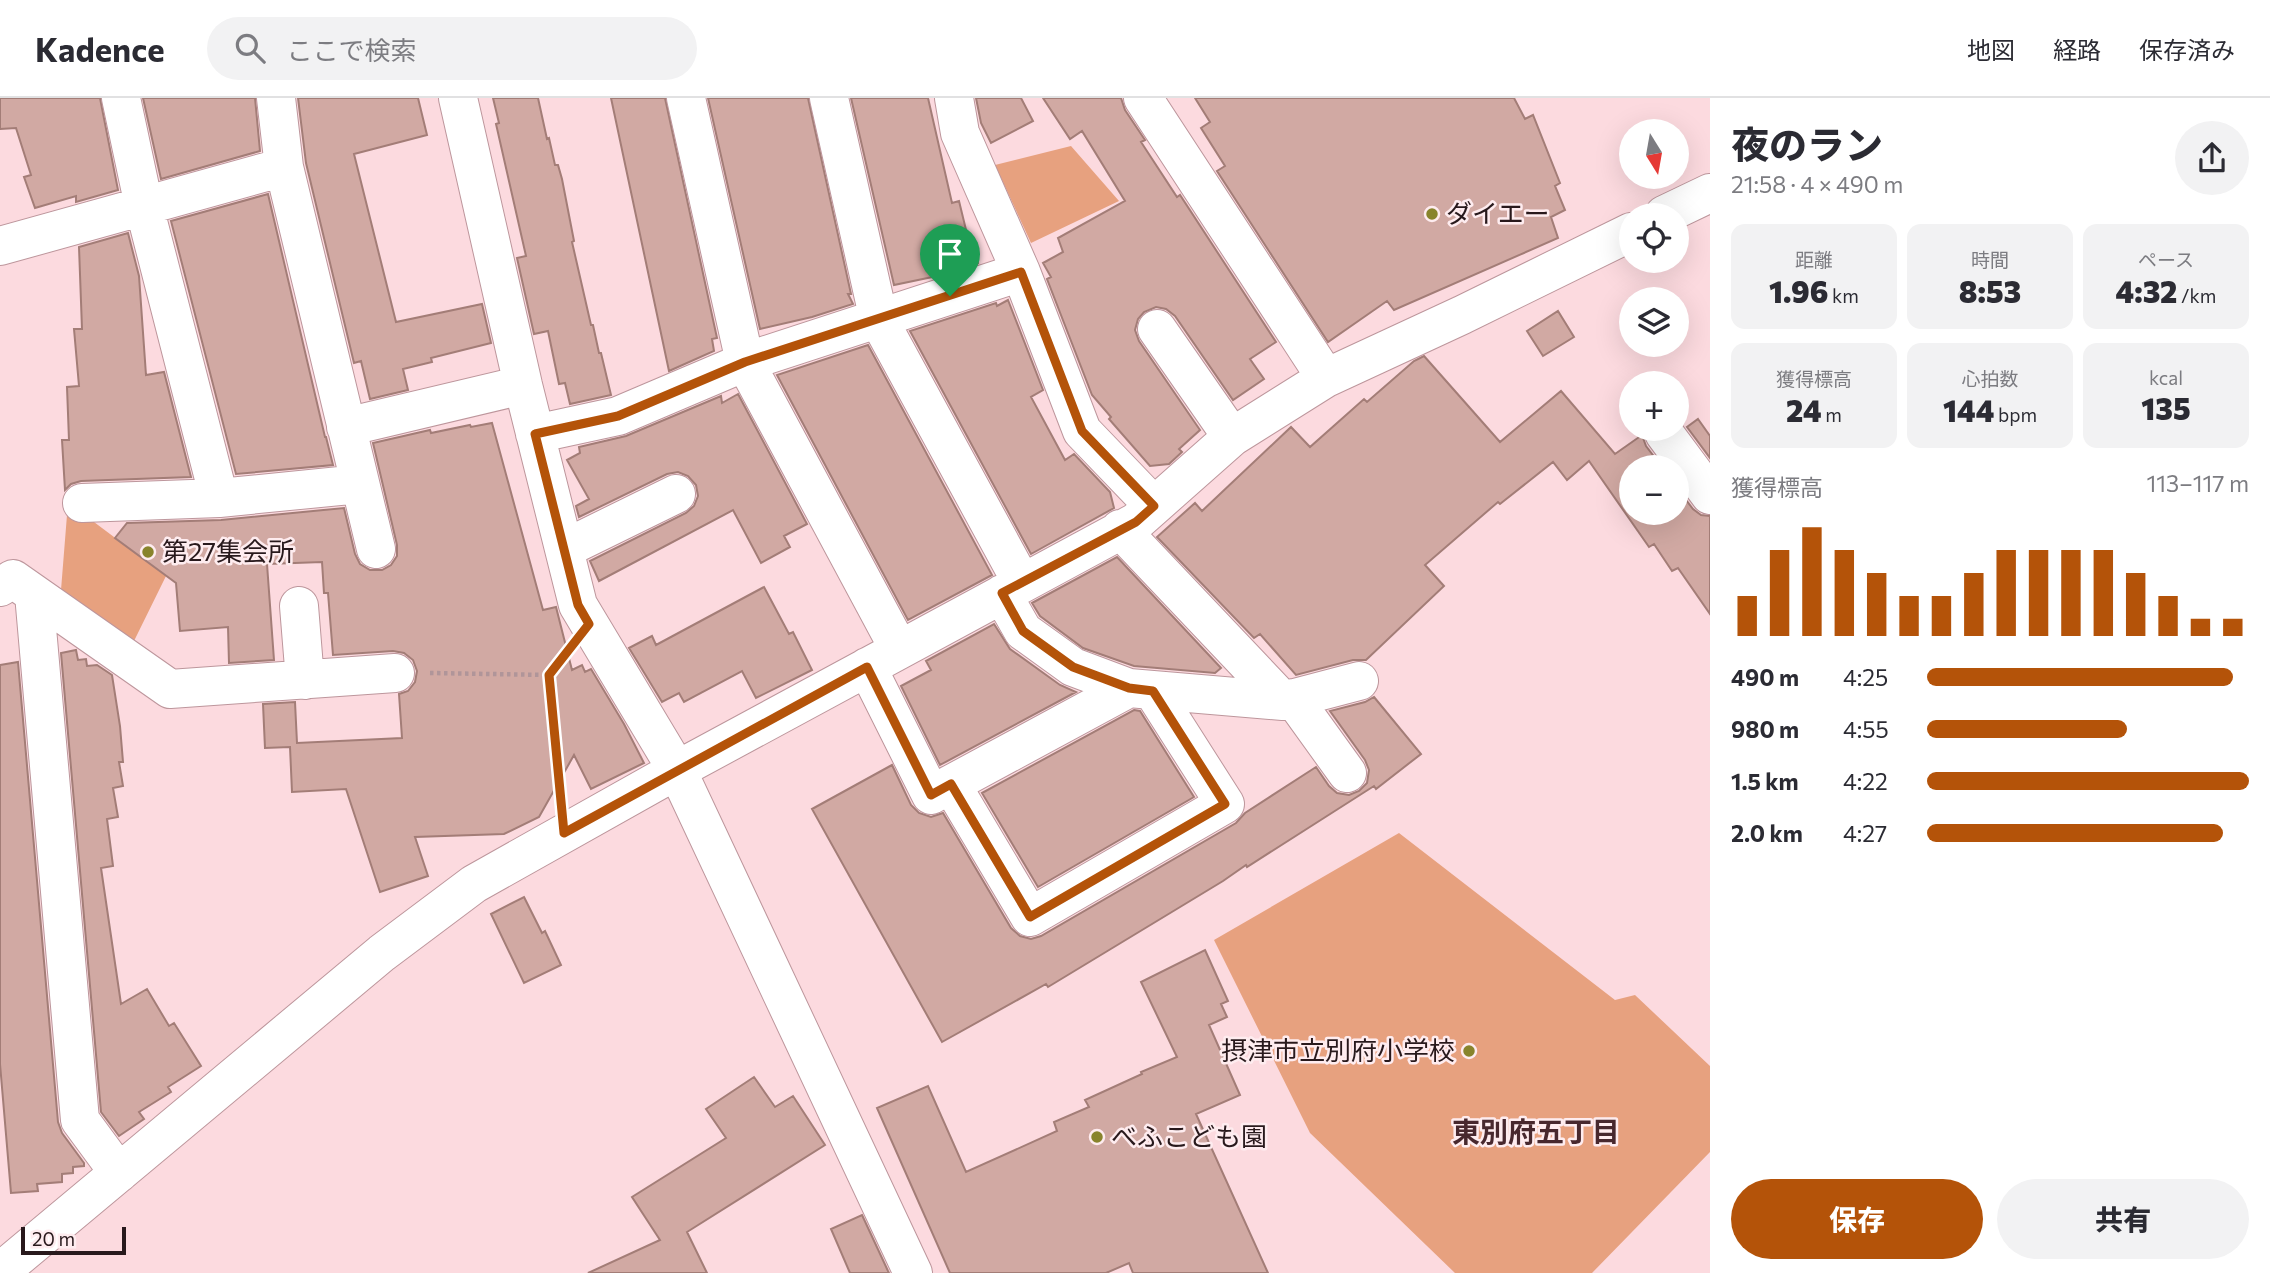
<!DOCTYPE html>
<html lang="ja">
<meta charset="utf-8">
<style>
body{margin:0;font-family:Commissioner,"Noto Sans JP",sans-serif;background:#f2f2f3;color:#2b2b33;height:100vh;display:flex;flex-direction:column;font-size:26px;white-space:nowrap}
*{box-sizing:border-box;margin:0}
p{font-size:23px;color:#7c7c81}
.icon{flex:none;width:38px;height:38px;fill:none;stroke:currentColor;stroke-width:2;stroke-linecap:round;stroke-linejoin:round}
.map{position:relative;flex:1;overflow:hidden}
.drawer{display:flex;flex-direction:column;background:#fff;width:560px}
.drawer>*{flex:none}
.needle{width:46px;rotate:169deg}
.buttons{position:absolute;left:1619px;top:21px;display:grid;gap:14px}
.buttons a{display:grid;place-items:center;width:70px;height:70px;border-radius:50%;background:#fff;box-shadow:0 7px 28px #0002;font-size:35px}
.scale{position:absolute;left:21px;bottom:18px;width:105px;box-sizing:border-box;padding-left:7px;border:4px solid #28191c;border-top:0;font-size:19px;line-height:24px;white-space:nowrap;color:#28191c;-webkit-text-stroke:5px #feecef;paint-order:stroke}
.pin{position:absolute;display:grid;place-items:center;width:60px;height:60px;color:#fff;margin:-72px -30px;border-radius:50% 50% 50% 0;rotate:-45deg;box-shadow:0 0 7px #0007}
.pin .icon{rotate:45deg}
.round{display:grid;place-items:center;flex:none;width:74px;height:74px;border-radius:37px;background:#f2f2f3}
.overview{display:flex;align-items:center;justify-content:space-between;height:119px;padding:0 21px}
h1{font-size:38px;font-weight:800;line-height:52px}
.metrics{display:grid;grid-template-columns:repeat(3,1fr);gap:10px;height:119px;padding:7px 21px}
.metrics div{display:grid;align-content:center;border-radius:14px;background:#f2f2f3;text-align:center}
.metrics b{font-size:30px;font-weight:800}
.metrics small{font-size:19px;font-weight:400}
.metrics p{font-size:19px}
.chart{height:196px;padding:14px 21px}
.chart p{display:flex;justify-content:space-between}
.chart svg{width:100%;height:126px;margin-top:7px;stroke:#b45309;stroke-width:6}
.action{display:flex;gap:14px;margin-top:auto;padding:14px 21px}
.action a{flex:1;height:80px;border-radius:42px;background:#b45309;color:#fff;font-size:28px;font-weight:800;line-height:80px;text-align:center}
.action a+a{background:#f2f2f3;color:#2b2b33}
ul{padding:0 21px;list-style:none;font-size:23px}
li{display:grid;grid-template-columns:112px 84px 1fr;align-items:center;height:52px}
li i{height:18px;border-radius:9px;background:#b45309}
header{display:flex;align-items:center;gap:42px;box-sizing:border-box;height:98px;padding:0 35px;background:#fff;border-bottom:2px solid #e1e1e2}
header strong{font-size:33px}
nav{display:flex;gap:38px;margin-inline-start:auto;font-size:24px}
.search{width:490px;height:63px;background:#f2f2f3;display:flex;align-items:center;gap:18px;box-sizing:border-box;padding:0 24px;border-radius:38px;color:#7c7c81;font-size:26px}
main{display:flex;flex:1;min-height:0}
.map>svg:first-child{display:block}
.green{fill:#e7a17f}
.building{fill:#d1a9a3;stroke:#a37d77;stroke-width:2}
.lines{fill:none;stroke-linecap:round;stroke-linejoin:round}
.minor-casing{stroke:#bd969c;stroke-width:40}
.path{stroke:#b09599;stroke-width:4.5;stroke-dasharray:3.5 3.5;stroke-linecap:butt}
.minor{stroke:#fff;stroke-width:38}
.route-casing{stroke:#fff;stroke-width:14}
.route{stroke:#b45309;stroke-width:9}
.poi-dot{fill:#88842c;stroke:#feecef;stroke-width:2.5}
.labels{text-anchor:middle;stroke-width:5;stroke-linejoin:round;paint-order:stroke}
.poi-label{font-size:26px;fill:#28191c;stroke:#feecef;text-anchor:start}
.neighbourhood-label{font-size:28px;font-weight:bold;fill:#48282e;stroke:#feecef}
</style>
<header>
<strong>Kadence</strong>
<div class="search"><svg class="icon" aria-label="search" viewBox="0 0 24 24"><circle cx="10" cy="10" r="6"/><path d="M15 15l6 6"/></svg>ここで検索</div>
<nav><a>地図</a><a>経路</a><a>保存済み</a></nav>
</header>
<main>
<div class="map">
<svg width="1710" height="1175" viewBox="0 0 1710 1175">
<rect width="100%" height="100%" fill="#fcdadf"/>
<path class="green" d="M 1071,48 L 1119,103 L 1031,145 L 995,67 Z
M 67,417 L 86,418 L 166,478 L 134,543 L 61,492 Z
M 1399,735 L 1615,902 L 1635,897 L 1710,968 L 1710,1054 L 1592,1175 L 1455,1175 L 1310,1035 L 1214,842 Z"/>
<path class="building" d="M 0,0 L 100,0 L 118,92 L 76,104 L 76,98 L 35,110 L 24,79 L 31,77 L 16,30 L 0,31 Z
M 143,0 L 255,0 L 260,53 L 161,81 Z
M 298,0 L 418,0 L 427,37 L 354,56 L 396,224 L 482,206 L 491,245 L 431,260 L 432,264 L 403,271 L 408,292 L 370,301 L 361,263 L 354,265 L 306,65 Z
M 493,0 L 538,0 L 547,41 L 549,40 L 555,67 L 558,67 L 562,81 L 574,143 L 572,144 L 591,227 L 593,227 L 599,255 L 601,255 L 611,297 L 570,306 L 565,285 L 559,286 L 548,233 L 534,236 L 517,160 L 526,158 L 496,26 L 499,25 Z
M 611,0 L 665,0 L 717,240 L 712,241 L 714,253 L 669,273 Z
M 708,0 L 808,0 L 851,196 L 848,196 L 853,206 L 812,219 L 760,231 Z
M 851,0 L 928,0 L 952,105 L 959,103 L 968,140 L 973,140 L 978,165 L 942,177 L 894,187 Z
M 976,0 L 1021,0 L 1033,23 L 991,45 L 981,25 Z
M 1043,0 L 1121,0 L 1125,12 L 1145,42 L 1141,44 L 1177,99 L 1180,97 L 1276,244 L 1250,261 L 1264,281 L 1233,302 L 1175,218 L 1166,211 L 1156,209 L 1144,214 L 1138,221 L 1135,232 L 1139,243 L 1200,332 L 1179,351 L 1182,354 L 1169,366 L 1150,368 L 1109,321 L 1111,319 L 1092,297 L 1047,181 L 1051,179 L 1043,165 L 1063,154 L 1058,140 L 1125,103 L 1082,33 L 1070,41 Z
M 1195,0 L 1514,0 L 1525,21 L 1533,17 L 1560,85 L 1555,88 L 1565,112 L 1551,119 L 1558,140 L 1394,212 L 1387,203 L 1328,244 L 1217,73 L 1225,68 L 1201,30 L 1210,24 Z
M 268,96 L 325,339 L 326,339 L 333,367 L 236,376 L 171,123 Z
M 128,135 L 139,178 L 146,277 L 164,274 L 191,379 L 81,383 L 71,386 L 65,392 L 62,342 L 69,342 L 67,289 L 79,288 L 74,231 L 82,231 L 79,149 Z
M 1008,202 L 1043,292 L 1031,299 L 1065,362 L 1074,356 L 1110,394 L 1114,410 L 1031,456 L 910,233 L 996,205 L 997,208 Z
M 1558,213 L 1574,239 L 1543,258 L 1527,233 Z
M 868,247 L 992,477 L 908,522 L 777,277 Z
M 1424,258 L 1500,344 L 1561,293 L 1615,356 L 1642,337 L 1646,348 L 1662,369 L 1631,369 L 1631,415 L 1676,415 L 1676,389 L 1693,411 L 1701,417 L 1710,418 L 1710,516 L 1678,470 L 1672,473 L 1654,446 L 1649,449 L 1589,363 L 1567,382 L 1553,364 L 1500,406 L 1498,404 L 1425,467 L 1444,488 L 1366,562 L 1353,562 L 1296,577 L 1260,536 L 1254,540 L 1157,439 L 1195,405 L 1202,413 L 1291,329 L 1310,349 L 1364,301 L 1367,304 L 1414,263 Z
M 738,296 L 807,426 L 784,438 L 790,449 L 761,465 L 733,412 L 599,483 L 590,463 L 686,415 L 694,408 L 698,398 L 696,387 L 688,378 L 678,374 L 667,376 L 579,419 L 576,408 L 589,401 L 567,362 L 580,355 L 579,349 L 626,338 L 721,298 L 722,305 Z
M 1698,321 L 1710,338 L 1710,360 L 1687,329 Z
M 492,325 L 543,512 L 556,509 L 572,572 L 582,567 L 585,574 L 591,571 L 624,626 L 644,665 L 591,691 L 574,657 L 539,719 L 504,736 L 415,739 L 428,778 L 380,794 L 346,691 L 292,694 L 290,649 L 265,650 L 263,606 L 295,604 L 297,645 L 402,640 L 399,596 L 408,593 L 415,584 L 417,573 L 413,562 L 404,555 L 393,553 L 333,557 L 328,495 L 324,495 L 322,464 L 267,466 L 274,562 L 229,565 L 228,529 L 180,533 L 176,485 L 115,440 L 127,425 L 221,422 L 344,410 L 355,456 L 360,466 L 370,472 L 382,472 L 391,467 L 397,458 L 397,447 L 373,345 L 430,332 L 431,335 L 470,327 L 471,329 Z
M 1117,459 L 1221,570 L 1215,575 L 1134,568 L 1083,550 L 1040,518 L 1032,505 Z
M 764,489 L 789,536 L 793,534 L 812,572 L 756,600 L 742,573 L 684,604 L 679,595 L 662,604 L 629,550 L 652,538 L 656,547 Z
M 994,526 L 1010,551 L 1060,587 L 1076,594 L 940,667 L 901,588 L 931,572 L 926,563 Z
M 76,552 L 78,562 L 86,561 L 87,568 L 97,567 L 112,577 L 120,628 L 123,664 L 119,664 L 123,688 L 113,690 L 118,719 L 107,721 L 113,768 L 101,770 L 121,906 L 147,891 L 169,928 L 174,925 L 201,968 L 168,989 L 171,994 L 139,1014 L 144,1021 L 119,1038 L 101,1014 L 61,555 Z
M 18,564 L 58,1024 L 62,1035 L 84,1065 L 84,1068 L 73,1069 L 73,1075 L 62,1076 L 62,1084 L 37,1086 L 38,1093 L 11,1095 L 0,966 L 0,567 Z
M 1374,599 L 1421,656 L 1376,691 L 1374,688 L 1247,769 L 1246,767 L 1223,783 L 1048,889 L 1046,886 L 942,944 L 812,711 L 892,667 L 911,707 L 919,715 L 931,719 L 943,715 L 1011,830 L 1020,838 L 1031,841 L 1041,838 L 1236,725 L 1245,715 L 1316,669 L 1329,688 L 1337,695 L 1349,697 L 1359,693 L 1367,685 L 1369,672 L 1365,662 L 1330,613 L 1365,604 Z
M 1134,612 L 1140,613 L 1194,699 L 1038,789 L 982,695 Z
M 524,799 L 542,835 L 545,833 L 561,867 L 524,885 L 491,816 Z
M 1205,852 L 1228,903 L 1221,906 L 1227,919 L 1209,927 L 1240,997 L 1196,1016 L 1268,1175 L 1133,1175 L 1129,1165 L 1106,1175 L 950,1175 L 877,1010 L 928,988 L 966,1074 L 1057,1033 L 1054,1024 L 1089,1009 L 1085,1002 L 1142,976 L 1141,974 L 1177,959 L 1141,884 Z
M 754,979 L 775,1009 L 793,998 L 825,1047 L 687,1134 L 707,1175 L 588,1175 L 660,1142 L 632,1099 L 726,1040 L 706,1011 Z
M 862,1117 L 888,1173 L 889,1175 L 850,1175 L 831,1131 Z"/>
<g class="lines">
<g class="minor-casing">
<path id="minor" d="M 121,0 L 144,108 L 219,400
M 276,0 L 284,69 L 376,451
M 458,0 L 523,287 L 578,507 L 677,672 L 913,1175
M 686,0 L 745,264 L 899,551
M 829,0 L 879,222 L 1022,485
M 954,0 L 960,35 L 1021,174 L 1082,333 L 1154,408
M 1143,0 L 1326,280
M 1664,117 L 1710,95
M 0,148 L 284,69
M 1157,231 L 1232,339
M 346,329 L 523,287
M 1664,335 L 1710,397
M 535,336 L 618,318 L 745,264 L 1021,174
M 82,405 L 219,400 L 360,386
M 1120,431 L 1283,603
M 564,451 L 676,396
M 0,489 L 13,481 L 170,591 L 395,575
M 34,496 L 80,1022 L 119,1075
M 1002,496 L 1023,533 L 1073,569 L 1129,590 L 1283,603 L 1359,583
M 299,508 L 305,582
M 867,569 L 931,697 L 1129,590
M 1293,600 L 1347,675
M 951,686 L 1030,819 L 1225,706 L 1153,593
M 0,1174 L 382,855 L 474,786 L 677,672 L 1136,424 L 1232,339 L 1326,280 L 1462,217 L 1631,134"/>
</g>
<path class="path" d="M 430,575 L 549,577
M 560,696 L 549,577 L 565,557"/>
<use href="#minor" class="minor"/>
</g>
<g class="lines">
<g class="route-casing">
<path id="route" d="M 1021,174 L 1082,333 L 1154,408 L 1136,424 L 1002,495 L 1023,533 L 1073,569 L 1129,590 L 1153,593 L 1225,706 L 1030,819 L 951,686 L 931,697 L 867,569 L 564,735 L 549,577 L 589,526 L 578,507 L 535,336 L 618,318 L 745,264 Z"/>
</g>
<use href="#route" class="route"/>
</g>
<g class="poi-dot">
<circle cx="1432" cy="116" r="7"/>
<circle cx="148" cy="454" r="7"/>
<circle cx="1469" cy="953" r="7"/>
<circle cx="1097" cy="1039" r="7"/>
</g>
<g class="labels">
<g class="poi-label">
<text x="1446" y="125">ダイエー</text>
<text x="162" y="463">第27集会所</text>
<text x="1455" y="962" text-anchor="end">摂津市立別府小学校</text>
<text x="1111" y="1048">べふこども園</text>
</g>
<g class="neighbourhood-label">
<text x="1536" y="1044">東別府五丁目</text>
</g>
</g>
</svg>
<div class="buttons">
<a><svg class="needle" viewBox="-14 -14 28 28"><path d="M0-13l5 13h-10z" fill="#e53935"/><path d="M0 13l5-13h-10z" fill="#7c7c81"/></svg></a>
<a><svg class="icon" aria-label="locate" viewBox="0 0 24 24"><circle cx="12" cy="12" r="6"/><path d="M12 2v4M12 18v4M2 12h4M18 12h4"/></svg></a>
<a><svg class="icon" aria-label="layers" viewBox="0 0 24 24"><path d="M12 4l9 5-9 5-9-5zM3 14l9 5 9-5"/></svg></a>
<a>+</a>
<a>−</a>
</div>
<div class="scale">20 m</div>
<div class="pin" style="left:950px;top:198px;background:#1e9e55"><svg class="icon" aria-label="arrive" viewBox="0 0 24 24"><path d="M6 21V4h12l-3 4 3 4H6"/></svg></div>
</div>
<section class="drawer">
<div class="overview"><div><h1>夜のラン</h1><p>21:58 · 4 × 490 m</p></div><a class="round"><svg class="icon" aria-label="share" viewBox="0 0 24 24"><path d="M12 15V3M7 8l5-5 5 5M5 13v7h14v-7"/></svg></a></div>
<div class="metrics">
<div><p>距離</p><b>1.96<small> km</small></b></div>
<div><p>時間</p><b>8:53</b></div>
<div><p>ペース</p><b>4:32<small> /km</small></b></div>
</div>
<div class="metrics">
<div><p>獲得標高</p><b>24<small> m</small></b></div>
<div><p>心拍数</p><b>144<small> bpm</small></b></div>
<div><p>kcal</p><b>135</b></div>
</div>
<div class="chart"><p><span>獲得標高</span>113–117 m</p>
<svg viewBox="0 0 160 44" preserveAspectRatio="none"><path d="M5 44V30M15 44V14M25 44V6M35 44V14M45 44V22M55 44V30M65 44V30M75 44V22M85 44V14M95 44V14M105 44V14M115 44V14M125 44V22M135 44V30M145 44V38M155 44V38"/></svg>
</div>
<ul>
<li><b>490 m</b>4:25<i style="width:95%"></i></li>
<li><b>980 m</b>4:55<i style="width:62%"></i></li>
<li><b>1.5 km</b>4:22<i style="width:100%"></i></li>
<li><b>2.0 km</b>4:27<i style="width:92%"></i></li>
</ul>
<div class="action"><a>保存</a><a>共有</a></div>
</section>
</main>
